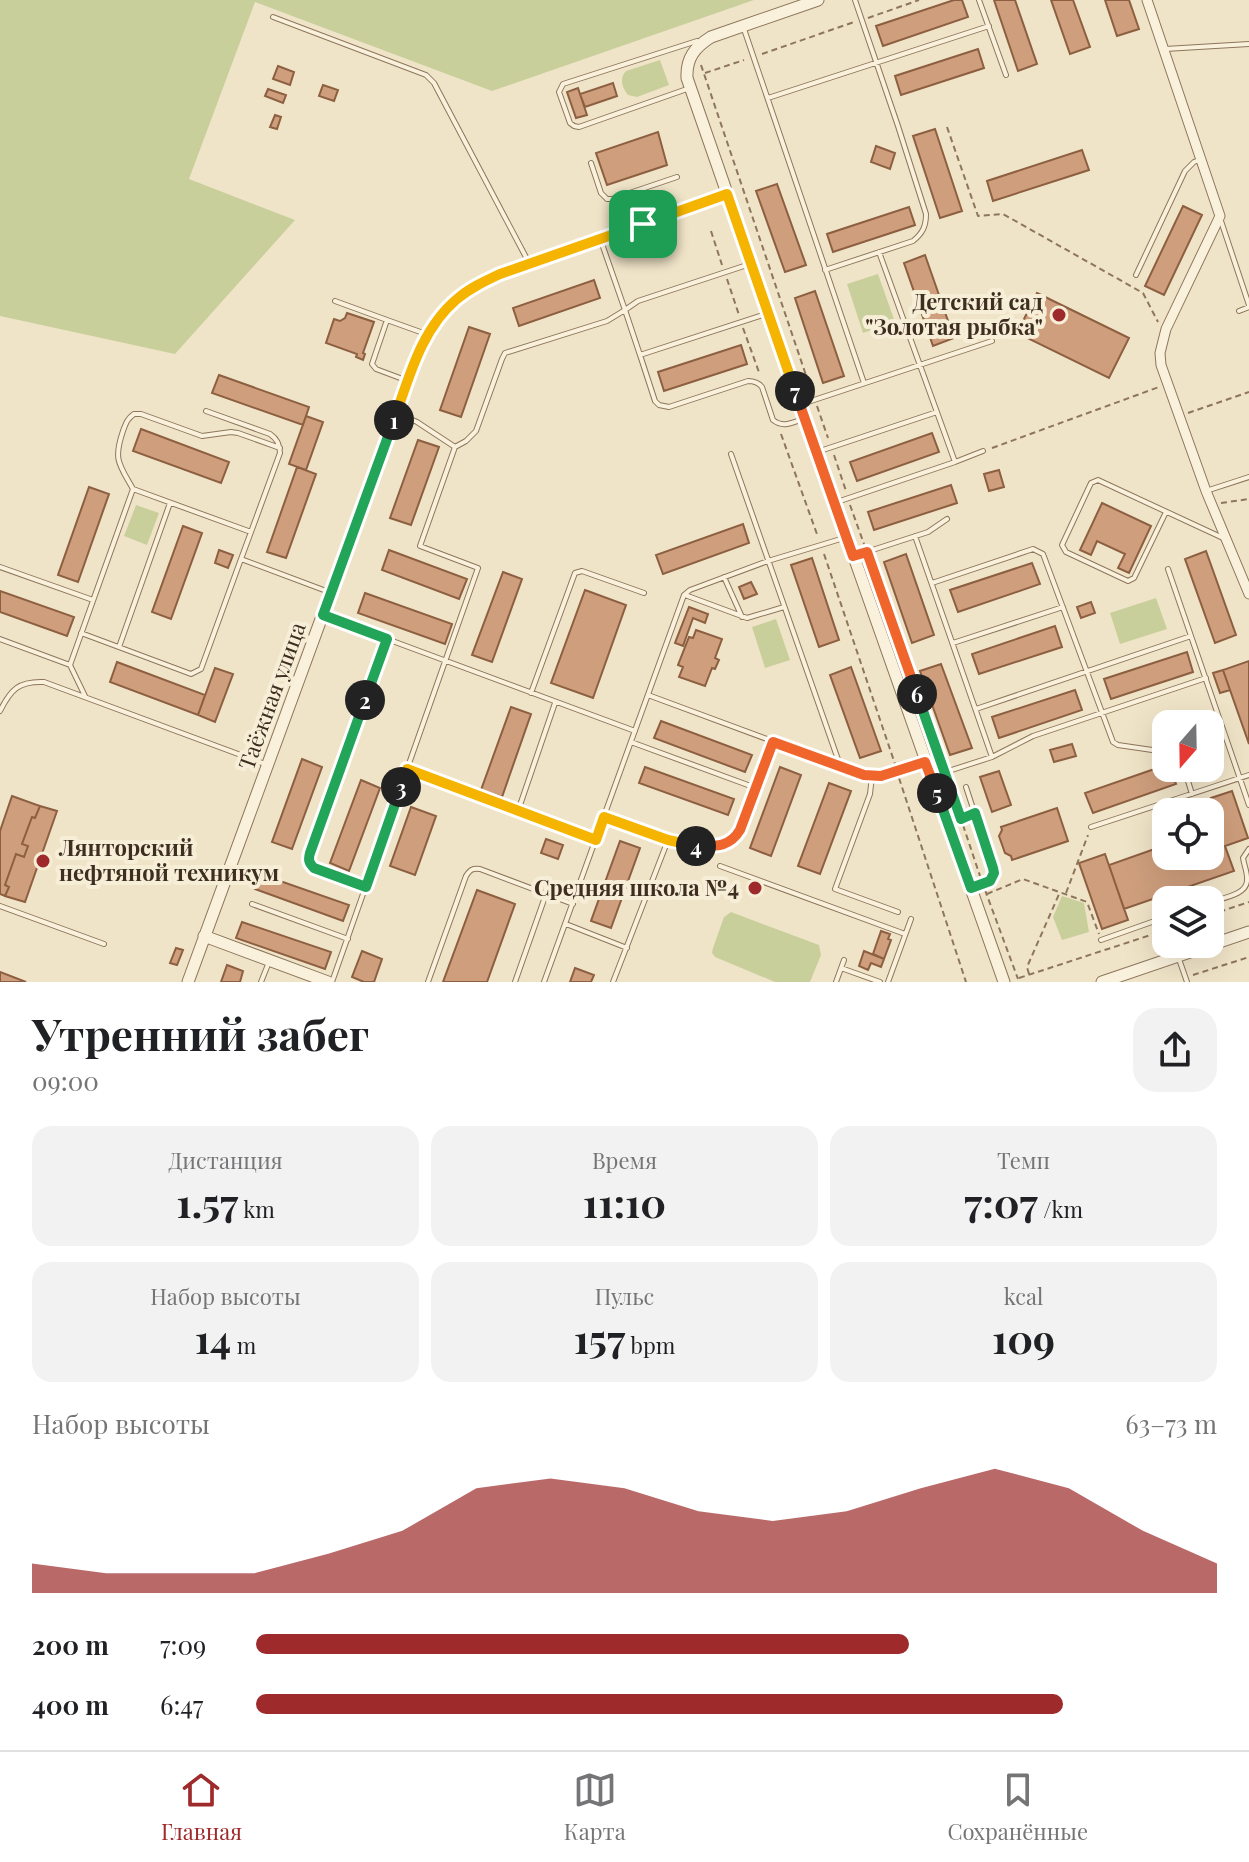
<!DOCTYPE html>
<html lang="ru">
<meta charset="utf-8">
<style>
body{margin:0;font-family:"Playfair Display",serif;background:#f2f2f2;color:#202124;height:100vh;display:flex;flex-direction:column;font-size:30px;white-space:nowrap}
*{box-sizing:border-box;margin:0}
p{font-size:26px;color:#757577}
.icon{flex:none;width:44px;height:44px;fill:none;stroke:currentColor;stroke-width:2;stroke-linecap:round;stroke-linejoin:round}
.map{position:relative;height:982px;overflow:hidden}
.details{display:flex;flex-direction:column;background:#fff;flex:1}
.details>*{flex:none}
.needle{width:52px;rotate:200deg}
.controls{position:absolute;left:1152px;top:710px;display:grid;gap:16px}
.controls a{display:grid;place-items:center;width:72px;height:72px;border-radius:16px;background:#fff;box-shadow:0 8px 32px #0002;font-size:40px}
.pin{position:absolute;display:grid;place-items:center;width:68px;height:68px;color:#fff;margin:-34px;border-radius:16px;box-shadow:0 4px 12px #0006}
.km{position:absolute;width:40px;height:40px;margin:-20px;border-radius:50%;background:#222;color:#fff;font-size:22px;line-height:40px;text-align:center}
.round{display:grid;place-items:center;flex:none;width:84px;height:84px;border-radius:24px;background:#f2f2f2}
.head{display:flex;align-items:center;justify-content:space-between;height:136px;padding:0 32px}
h1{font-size:44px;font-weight:700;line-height:60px}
.metrics{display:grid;grid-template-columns:repeat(3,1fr);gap:12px;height:136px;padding:8px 32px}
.metrics div{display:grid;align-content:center;border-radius:20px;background:#f2f2f2;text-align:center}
.metrics b{font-size:40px;font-weight:700}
.metrics small{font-size:22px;font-weight:400}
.metrics p{font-size:22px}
.chart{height:224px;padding:16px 32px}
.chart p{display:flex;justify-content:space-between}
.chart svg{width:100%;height:144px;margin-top:8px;fill:#9e2a2b;opacity:.7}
ul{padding:0 32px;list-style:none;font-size:26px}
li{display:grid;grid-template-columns:128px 96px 1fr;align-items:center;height:60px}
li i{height:20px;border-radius:10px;background:#9e2a2b}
.tabs{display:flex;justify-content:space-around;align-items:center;height:112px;border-top:2px solid #e0e0e0;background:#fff;font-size:22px;color:#757577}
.tabs a{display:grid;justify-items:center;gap:4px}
.tabs .on{color:#9e2a2b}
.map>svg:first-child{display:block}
.green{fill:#c9cf9b}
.building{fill:#cf9f7d;stroke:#8d5f41;stroke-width:2}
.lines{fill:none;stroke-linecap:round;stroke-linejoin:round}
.service-casing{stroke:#8d765c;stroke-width:6}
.minor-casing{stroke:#8d765c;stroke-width:11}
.tertiary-casing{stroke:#8d765c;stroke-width:13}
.path{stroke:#8d765c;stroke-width:2;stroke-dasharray:6 4;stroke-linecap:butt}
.service{stroke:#faf1dc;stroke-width:4}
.minor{stroke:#faf1dc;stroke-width:9}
.tertiary{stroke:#faf1dc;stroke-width:11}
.split-1-casing{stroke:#fff;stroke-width:16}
.split-2-casing{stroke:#fff;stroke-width:16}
.split-3-casing{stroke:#fff;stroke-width:16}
.split-4-casing{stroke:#fff;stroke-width:16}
.split-5-casing{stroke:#fff;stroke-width:16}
.split-6-casing{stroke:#fff;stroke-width:16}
.split-7-casing{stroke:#fff;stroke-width:16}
.split-8-casing{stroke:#fff;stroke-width:16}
.split-1{stroke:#f5b400;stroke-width:10}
.split-2{stroke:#22a559;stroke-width:10}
.split-3{stroke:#22a559;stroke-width:10}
.split-4{stroke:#f5b400;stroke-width:10}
.split-5{stroke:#f0652b;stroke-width:10}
.split-6{stroke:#22a559;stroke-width:10}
.split-7{stroke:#f0652b;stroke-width:10}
.split-8{stroke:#f5b400;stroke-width:10}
.poi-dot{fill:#9e2a2b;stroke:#f7eed8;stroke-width:3}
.labels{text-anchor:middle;stroke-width:8;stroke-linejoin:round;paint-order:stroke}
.poi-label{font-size:22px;font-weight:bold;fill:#3d2e20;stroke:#f7eed8;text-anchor:end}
.street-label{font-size:22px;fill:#3d2e20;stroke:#f7eed8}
</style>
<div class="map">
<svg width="1249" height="982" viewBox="0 0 1249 982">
<rect width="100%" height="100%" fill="#f0e4c8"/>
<path class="green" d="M 0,0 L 754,0 L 492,91 L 255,2 L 189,179 L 295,220 L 175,354 L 0,316 Z
M 660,60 L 669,85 L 637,97 L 628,95 C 622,88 619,78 626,71 Z
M 878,274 L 895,322 L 863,333 L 847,284 Z
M 136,505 L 159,513 L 147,545 L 124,536 Z
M 1156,598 L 1167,629 L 1120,644 L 1110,613 Z
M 776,619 L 790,660 L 765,668 L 752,627 Z
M 1062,896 L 1084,903 L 1089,932 L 1062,940 L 1053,917 Z
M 731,912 L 819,945 L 821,955 L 810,982 L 775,982 L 715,957 L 712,953 L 713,948 L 724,917 Z"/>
<path class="building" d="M 954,0 L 962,0 L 968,17 L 883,46 L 876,26 Z
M 994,0 L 1015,0 L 1037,64 L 1018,71 Z
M 1051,0 L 1073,0 L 1090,47 L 1070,54 Z
M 1105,0 L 1129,0 L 1139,29 L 1117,36 Z
M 978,49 L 984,68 L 901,95 L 895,76 Z
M 278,66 L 294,72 L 290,85 L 273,79 Z
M 613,83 L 617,96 L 585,107 L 580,94 Z
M 323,85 L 338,90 L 334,101 L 319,96 Z
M 578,88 L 587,115 L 576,118 L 567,92 Z
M 268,89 L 286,95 L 283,103 L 265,96 Z
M 275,115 L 281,117 L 277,129 L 270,127 Z
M 935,129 L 962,211 L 940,218 L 913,136 Z
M 658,132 L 667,165 L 607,185 L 596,153 Z
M 876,146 L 895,153 L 890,169 L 871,162 Z
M 1082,150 L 1089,170 L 993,201 L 987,181 Z
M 777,184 L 806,265 L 785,272 L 756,191 Z
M 1183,206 L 1202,215 L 1164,295 L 1145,286 Z
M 909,207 L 915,225 L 833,252 L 827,234 Z
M 925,255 L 954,338 L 933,346 L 904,263 Z
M 594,280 L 600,298 L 519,326 L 513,308 Z
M 815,291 L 844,376 L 823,383 L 795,298 Z
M 1037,293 L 1129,338 L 1109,378 L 1017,333 Z
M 347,313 L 374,322 L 363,353 L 365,354 L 363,360 L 356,357 L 357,354 L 326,343 L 334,319 L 340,321 L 345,318 Z
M 469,327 L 490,334 L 461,417 L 440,410 Z
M 741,345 L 747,364 L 664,391 L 658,372 Z
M 219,375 L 309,407 L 303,425 L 212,393 Z
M 306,416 L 323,422 L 306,470 L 289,464 Z
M 141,429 L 229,462 L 221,483 L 133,451 Z
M 932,433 L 939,452 L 857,481 L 850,462 Z
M 418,440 L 439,447 L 411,525 L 390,518 Z
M 297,467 L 316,474 L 286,558 L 267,552 Z
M 999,470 L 1004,487 L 989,491 L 984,474 Z
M 951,485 L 957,503 L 874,530 L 868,512 Z
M 89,487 L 109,494 L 78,582 L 58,575 Z
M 1102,503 L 1151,526 L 1129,573 L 1118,568 L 1125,554 L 1097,541 L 1091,555 L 1080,550 Z
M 743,524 L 749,543 L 663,574 L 656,555 Z
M 183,526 L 202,533 L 171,619 L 152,612 Z
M 219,550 L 233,555 L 228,568 L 215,563 Z
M 389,550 L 467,579 L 459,599 L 382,570 Z
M 1206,551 L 1236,635 L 1215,643 L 1185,559 Z
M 906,554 L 934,635 L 912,643 L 884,562 Z
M 812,558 L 839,640 L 819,647 L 791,565 Z
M 1032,563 L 1040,584 L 958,612 L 950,590 Z
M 503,572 L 522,579 L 492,662 L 472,655 Z
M 751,582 L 757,594 L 744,599 L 739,587 Z
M 585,590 L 626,605 L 593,698 L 551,683 Z
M 0,591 L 74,617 L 67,636 L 0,612 Z
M 365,593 L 452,624 L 445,644 L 358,613 Z
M 1091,602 L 1095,613 L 1081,618 L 1077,607 Z
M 689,607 L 708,614 L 705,623 L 693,618 L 683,646 L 675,643 Z
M 1055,626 L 1062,647 L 979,674 L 972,654 Z
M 696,630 L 722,639 L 715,658 L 719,660 L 715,669 L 712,668 L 705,686 L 679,677 L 683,667 L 678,665 L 689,637 L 693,638 Z
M 1187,652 L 1193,672 L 1111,699 L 1104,679 Z
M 1249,661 L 1249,744 L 1223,670 Z
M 117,662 L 205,695 L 198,715 L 110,682 Z
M 941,664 L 972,748 L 950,755 L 920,671 Z
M 851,667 L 881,751 L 860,758 L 830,675 Z
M 215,668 L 233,674 L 215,722 L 198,715 Z
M 1223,670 L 1230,690 L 1220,693 L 1213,673 Z
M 1075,690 L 1082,710 L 999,738 L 992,717 Z
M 511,707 L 531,714 L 502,797 L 481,790 Z
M 661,721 L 752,755 L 745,772 L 654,738 Z
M 1072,744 L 1076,756 L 1054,762 L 1050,750 Z
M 302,759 L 322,767 L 292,849 L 272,842 Z
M 1166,765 L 1166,768 L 1170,768 L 1176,784 L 1093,813 L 1085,793 Z
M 645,767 L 734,799 L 728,815 L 639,783 Z
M 780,767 L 801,775 L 771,856 L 750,848 Z
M 999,771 L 1011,805 L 992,812 L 980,777 Z
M 361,780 L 380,788 L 349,871 L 330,863 Z
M 829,783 L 851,791 L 820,874 L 798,866 Z
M 1232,791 L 1248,838 L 1225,846 L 1234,871 L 1124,909 L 1109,865 L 1166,845 L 1166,856 L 1210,856 L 1210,830 L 1221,827 L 1211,798 Z
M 12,796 L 40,806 L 35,818 L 32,817 L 22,844 L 28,846 L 24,857 L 16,854 L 5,885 L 9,887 L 5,896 L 0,894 L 0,831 Z
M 40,806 L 57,811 L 25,902 L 5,896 L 9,887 L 5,885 L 16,854 L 24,857 L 28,846 L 22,844 L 32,817 L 35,818 Z
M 411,807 L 436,816 L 415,875 L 390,866 Z
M 1057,808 L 1068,841 L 1012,860 L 1011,856 L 1005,853 L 999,836 L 1002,830 L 1001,827 Z
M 546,839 L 563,845 L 558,859 L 541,853 Z
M 620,841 L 640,848 L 611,928 L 591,921 Z
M 1105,854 L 1128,920 L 1102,929 L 1079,863 Z
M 260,874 L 349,905 L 343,921 L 255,889 Z
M 477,890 L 515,904 L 487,982 L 443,982 Z
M 242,922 L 331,952 L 325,969 L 236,938 Z
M 881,931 L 890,934 L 888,939 L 891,940 L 884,959 L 873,954 Z
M 176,948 L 183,950 L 177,965 L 170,963 Z
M 362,951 L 382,959 L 374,982 L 364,982 L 352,977 Z
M 864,951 L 884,959 L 881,967 L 871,963 L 868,970 L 859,966 Z
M 227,965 L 243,971 L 240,982 L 221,982 Z
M 575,968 L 594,975 L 591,982 L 570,982 Z
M 0,972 L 26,982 L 0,982 Z"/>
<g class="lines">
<g class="service-casing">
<path id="service" d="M 979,0 L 1006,75
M 273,17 L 426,75 L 434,83 L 528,261
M 744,29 L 864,383
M 1165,49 L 1249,44
M 687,89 L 579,127 L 574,126 L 570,123 L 559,92 L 563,84 L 697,41
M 768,98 L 989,26
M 591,163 L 601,193 L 607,199 L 612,199 L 677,177
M 632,193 L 642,221
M 1220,218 L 1249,305
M 601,241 L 625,310 L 638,301 L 750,264
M 825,270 L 913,241 C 923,233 926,226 926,214 L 898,126 L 855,0
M 1136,275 L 1185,171 L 1194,162 L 1199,160
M 335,301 L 387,320
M 1239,311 L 1249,307
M 640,355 L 655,401 L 659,405 L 669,407 L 748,381 C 754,381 758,382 762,387 L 773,420 C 783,428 792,423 803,419
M 408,381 L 376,369 L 372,364 L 387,320 L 426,334
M 802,404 L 992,341
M 206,411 L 270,434 C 277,439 279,443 280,453 L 251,532
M 455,447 L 466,441 L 476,431 L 502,359 L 505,353 L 607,321 L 625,310 L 640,355 L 766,314
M 817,452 L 937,412
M 731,454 L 841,768
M 955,462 L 983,451
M 133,489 C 119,464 113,460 123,431 C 126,423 127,419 134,414 L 141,414 L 202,436 L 231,432 L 238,433 L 280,448
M 1206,491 L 1249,477
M 837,502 L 955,462 L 879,252
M 1166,512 L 1134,578 L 1128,581 L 1066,552 L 1062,545 L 1091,483 L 1098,480 L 1223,538
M 915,536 L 992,757
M 857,555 L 928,532 L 947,519
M 0,567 L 93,600
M 1168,569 L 1249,805
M 724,577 L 742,617
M 932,583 L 1033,549 L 1043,554 L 1113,742 L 1118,745 L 1166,752
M 685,595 L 747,618 L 784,607
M 325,616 L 635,731
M 81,633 L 191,674 L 201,669 L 241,559
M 0,639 L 70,665
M 953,643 L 1063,607
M 119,647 L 170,503
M 531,693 L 575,573 L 582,571 L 644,593
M 648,695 L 864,775 L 881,776 L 923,762
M 85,696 L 70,665 L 133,489 L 251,532 L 241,559 L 329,592
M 976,709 L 1191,636
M 0,711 C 11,689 19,681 44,682 L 265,764
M 631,742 L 756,788
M 1184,768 L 1192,794
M 407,769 L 596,840
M 872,776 L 870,794 L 835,889 L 898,912
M 933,776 L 992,757 L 1033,736 L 1206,678
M 966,787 L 994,873 L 990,881 L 973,887
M 518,811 L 555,703
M 604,817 C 633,827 715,866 738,835 C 743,826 746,815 749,806 C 757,785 765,763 773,742
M 951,822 L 975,813
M 1091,827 L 1249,775
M 720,866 L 905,934
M 366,887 L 314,868 L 308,859 L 387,639
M 1210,902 C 1222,898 1249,895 1247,878 C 1247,871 1244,865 1243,858 L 1249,849
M 252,904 L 348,939
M 0,906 L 104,944
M 566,924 L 627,948
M 1101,940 L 1166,917
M 1179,959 L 1187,982
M 841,968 L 880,982
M 261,982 L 269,962
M 332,982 L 478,568 L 420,546 L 455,447 L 417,422 L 397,413
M 428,982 L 466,876 C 470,870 472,868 480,869 L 573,904
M 515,982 L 546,894
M 544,982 L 684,595 L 690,590 L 768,561 L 844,538
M 613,982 L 668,840
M 836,982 L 844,960
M 888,982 L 911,919"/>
</g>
<g class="minor-casing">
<path id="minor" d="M 1147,0 L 1220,216 L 1166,329 L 1160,353 L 1161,365 L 1206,491 L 1249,594"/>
</g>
<g class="tertiary-casing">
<path id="tertiary" d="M 818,0 L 711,37 C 695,47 686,58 687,78 L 817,452 L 1004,982
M 204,936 L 328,982
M 188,982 L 416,360 C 436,315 456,294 500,274 L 727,194
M 1102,982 L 1249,932"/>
</g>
<path class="path" d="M 868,18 L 919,0
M 762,54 L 854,22
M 701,65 L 812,393
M 705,73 L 744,60
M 947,127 L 978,216 L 1003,214 L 1143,293 L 1158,322
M 711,231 L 722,265
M 727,279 L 739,315
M 743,328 L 760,375
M 817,406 L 828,438
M 1188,413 L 1249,392
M 781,434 L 818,537
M 992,448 L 1159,387
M 834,455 L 846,491
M 1221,503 L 1249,499
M 850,505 L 864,544
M 824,554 L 895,764
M 870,561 L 943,766
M 899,778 L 966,982
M 948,780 L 958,812
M 963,825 L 980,876
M 985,890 L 1018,979
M 1066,893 L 1088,835
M 987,894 L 1023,879 L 1087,902 L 1099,934
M 1210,915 L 1249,902
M 1029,974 L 1027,967 L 1060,892
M 1193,975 L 1249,957
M 1019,978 L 1166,930"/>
<use href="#service" class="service"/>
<use href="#minor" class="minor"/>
<use href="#tertiary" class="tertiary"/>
</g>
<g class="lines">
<g class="split-1-casing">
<path id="split-1" d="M 394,420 C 409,378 421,329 457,299 C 470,288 485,281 500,274 L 643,224"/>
</g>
<g class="split-2-casing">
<path id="split-2" d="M 365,700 L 387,639 L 323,615 L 394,420"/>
</g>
<g class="split-3-casing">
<path id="split-3" d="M 365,700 L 310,853 C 308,860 309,863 314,868 L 366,887 L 401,787"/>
</g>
<g class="split-4-casing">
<path id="split-4" d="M 401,787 L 407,769 L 596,840 L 604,817 L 668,840 L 696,846"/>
</g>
<g class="split-5-casing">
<path id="split-5" d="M 696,846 C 715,846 729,848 740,830 L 773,742 L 864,775 L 881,776 L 925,762 L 937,793"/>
</g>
<g class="split-6-casing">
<path id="split-6" d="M 917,694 L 961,819 L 975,813 L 993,868 L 994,873 L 990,881 L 971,888 L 937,793"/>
</g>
<g class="split-7-casing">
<path id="split-7" d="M 795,391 L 853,556 L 867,552 L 917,694"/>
</g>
<g class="split-8-casing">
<path id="split-8" d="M 643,224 L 727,194 L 795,391"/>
</g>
<use href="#split-1" class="split-1"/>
<use href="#split-2" class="split-2"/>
<use href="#split-3" class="split-3"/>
<use href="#split-4" class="split-4"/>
<use href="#split-5" class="split-5"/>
<use href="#split-6" class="split-6"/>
<use href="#split-7" class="split-7"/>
<use href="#split-8" class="split-8"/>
</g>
<g class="poi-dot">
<circle cx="1059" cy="315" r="8"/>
<circle cx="43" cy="861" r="8"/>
<circle cx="755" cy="888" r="8"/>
</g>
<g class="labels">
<g class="poi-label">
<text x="1043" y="310">Детский сад<tspan x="1043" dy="25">"Золотая рыбка"</tspan></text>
<text x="59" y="856" text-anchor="start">Лянторский<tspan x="59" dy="25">нефтяной техникум</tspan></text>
<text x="739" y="896">Средняя школа №4</text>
</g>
<g class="street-label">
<text transform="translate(272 696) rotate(-70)" y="8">Таёжная улица</text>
</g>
</g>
</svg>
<div class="controls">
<a><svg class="needle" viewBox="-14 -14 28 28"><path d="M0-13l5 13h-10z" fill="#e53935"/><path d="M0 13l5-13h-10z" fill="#757577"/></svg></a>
<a><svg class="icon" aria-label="locate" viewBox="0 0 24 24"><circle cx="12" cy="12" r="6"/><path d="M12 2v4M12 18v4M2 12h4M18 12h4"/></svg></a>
<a><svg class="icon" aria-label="layers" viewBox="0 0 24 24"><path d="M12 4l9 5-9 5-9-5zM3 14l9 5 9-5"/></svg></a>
</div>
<div class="pin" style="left:643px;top:224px;background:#1e9e55"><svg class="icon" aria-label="arrive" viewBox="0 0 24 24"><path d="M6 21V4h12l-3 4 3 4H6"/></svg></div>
<b class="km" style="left:394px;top:420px">1</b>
<b class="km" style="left:365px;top:700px">2</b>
<b class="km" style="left:401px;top:787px">3</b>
<b class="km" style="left:696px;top:846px">4</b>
<b class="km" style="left:937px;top:793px">5</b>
<b class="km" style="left:917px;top:694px">6</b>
<b class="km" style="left:795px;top:391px">7</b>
</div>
<section class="details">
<div class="head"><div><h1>Утренний забег</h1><p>09:00</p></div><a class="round"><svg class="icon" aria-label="share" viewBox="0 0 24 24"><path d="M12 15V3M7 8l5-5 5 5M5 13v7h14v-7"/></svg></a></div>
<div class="metrics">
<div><p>Дистанция</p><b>1.57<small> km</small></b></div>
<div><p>Время</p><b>11:10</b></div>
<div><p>Темп</p><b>7:07<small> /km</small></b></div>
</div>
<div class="metrics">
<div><p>Набор высоты</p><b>14<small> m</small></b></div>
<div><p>Пульс</p><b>157<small> bpm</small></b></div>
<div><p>kcal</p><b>109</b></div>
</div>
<div class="chart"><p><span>Набор высоты</span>63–73 m</p>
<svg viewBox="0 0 160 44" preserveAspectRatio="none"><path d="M0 44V35L10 38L20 38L30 38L40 32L50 25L60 12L70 9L80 12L90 19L100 22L110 19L120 12L130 6L140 12L150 25L160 35V44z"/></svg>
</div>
<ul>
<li><b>200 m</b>7:09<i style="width:68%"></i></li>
<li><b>400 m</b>6:47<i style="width:84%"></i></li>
</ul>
</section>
<nav class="tabs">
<a class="on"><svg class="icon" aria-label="home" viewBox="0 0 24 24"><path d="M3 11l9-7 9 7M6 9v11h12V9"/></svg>Главная</a>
<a><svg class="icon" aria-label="map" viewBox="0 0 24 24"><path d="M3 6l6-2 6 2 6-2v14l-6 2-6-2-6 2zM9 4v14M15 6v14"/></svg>Карта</a>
<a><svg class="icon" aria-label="saved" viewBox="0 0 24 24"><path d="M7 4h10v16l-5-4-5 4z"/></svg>Сохранённые</a>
</nav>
